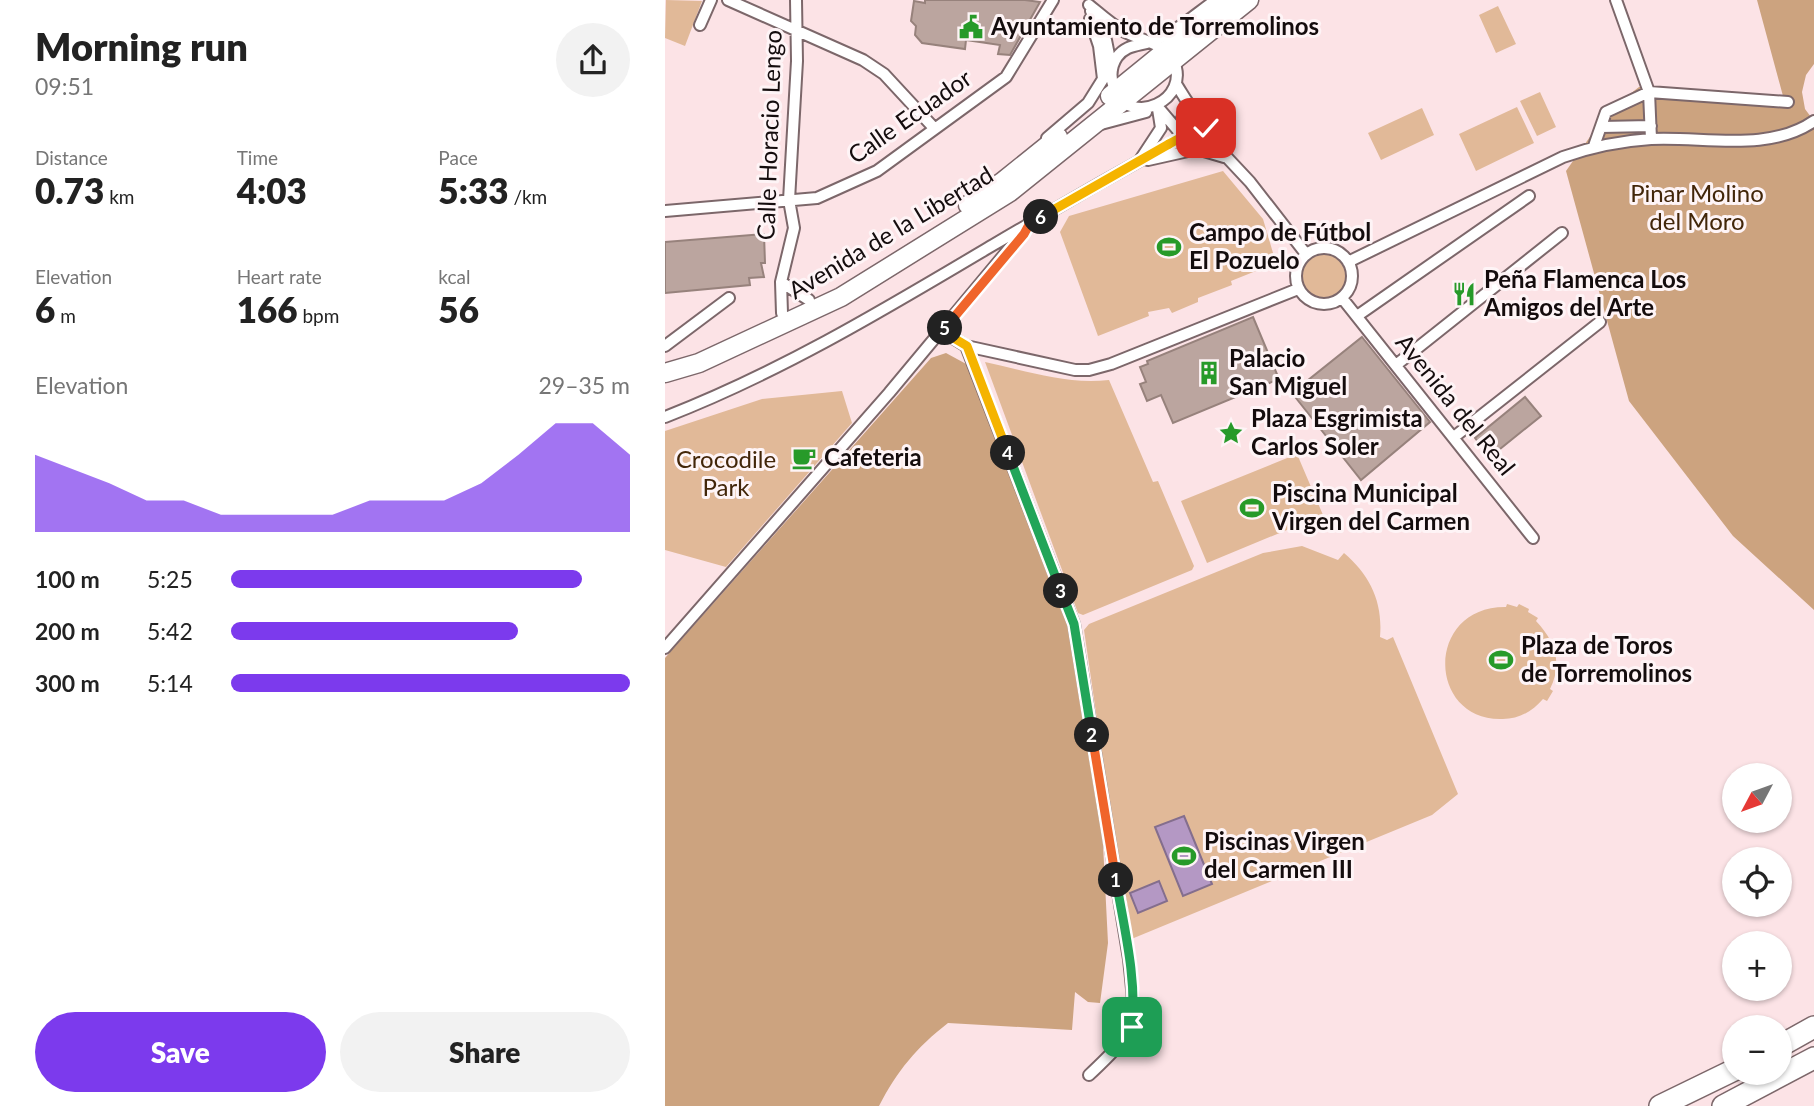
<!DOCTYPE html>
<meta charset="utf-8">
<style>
body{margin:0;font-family:Lato,sans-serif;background:#f2f2f2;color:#222;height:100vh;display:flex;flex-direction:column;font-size:26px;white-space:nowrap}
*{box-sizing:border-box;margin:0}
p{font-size:23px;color:#767676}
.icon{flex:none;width:38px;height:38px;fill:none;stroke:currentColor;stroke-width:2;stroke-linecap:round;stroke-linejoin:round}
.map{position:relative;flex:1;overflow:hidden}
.drawer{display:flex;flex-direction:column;background:#fff;width:665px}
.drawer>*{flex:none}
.needle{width:46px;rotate:229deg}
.buttons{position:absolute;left:1057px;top:763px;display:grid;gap:14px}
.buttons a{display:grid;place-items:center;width:70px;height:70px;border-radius:50%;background:#fff;box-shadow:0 2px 5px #0004;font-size:35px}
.pin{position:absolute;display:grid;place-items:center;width:60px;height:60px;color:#fff;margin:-30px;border-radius:14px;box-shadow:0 4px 10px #0006}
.km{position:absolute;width:35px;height:35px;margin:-18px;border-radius:50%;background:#222;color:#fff;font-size:19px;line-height:35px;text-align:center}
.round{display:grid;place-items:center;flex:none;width:74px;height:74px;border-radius:37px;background:#f2f2f2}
.overview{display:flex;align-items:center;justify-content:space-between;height:119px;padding:0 35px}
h1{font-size:38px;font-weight:800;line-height:52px}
.stats{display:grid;grid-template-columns:repeat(3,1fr);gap:10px;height:119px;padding:7px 35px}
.stats div{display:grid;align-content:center}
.stats b{font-size:35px;font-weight:800}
.stats small{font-size:19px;font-weight:400}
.stats p{font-size:19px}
.chart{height:196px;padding:14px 35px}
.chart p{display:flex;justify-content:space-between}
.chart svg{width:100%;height:126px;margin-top:7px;fill:#7c3aed;opacity:.7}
.cta{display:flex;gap:14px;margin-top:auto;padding:14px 35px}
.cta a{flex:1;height:80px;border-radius:42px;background:#7c3aed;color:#fff;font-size:28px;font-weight:800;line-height:80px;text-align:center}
.cta a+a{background:#f2f2f2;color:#222}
ul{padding:0 35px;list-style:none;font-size:23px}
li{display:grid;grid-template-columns:112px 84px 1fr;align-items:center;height:52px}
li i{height:18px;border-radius:9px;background:#7c3aed}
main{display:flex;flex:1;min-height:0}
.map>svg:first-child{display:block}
.green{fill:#e1b998}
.forest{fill:#cca37f}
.water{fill:#b498c4;stroke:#846e8d;stroke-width:2}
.building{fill:#bba59f;stroke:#97827c;stroke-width:2}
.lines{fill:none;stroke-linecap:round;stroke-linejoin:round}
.minor-casing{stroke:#7c676a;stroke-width:14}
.primary-casing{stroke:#7c676a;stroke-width:21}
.motorway-casing{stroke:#7c676a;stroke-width:24}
.minor{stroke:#fff;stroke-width:10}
.primary{stroke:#fff;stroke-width:18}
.motorway{stroke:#fff;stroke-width:21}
.split-1-casing{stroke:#fff;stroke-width:14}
.split-2-casing{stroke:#fff;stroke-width:14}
.split-3-casing{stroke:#fff;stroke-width:14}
.split-4-casing{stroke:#fff;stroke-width:14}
.split-5-casing{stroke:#fff;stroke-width:14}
.split-6-casing{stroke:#fff;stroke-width:14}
.split-7-casing{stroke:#fff;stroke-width:14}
.split-8-casing{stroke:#fff;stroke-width:14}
.split-1{stroke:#22a559;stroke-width:9}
.split-2{stroke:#f0652b;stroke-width:9}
.split-3{stroke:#22a559;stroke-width:9}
.split-4{stroke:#22a559;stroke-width:9}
.split-5{stroke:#f5b400;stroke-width:9}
.split-6{stroke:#f0652b;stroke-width:9}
.split-7{stroke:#f5b400;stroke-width:9}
.split-8{stroke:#f5b400;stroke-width:9}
.labels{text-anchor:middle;stroke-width:6;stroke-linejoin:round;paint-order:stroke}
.poi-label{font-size:24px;font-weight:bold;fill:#140c0d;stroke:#fef4f6;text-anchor:start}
.street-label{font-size:24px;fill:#140c0d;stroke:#fef4f6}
.park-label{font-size:24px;fill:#422609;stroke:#fef4f6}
</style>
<main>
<section class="drawer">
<div class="overview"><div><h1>Morning run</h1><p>09:51</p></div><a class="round"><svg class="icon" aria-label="share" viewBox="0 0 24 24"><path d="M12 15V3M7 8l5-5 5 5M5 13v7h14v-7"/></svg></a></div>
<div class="stats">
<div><p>Distance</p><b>0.73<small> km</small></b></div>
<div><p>Time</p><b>4:03</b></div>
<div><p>Pace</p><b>5:33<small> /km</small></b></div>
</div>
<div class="stats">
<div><p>Elevation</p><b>6<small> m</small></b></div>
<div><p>Heart rate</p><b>166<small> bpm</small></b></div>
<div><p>kcal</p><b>56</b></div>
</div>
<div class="chart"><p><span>Elevation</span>29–35 m</p>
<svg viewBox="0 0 160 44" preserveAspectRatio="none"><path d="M0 44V17L10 22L20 27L30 33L40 33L50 38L60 38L70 38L80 38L90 33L100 33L110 33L120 27L130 17L140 6L150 6L160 17V44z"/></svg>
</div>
<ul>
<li><b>100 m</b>5:25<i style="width:88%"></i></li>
<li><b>200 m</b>5:42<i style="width:72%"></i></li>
<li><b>300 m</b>5:14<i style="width:100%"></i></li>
</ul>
<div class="cta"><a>Save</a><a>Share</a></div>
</section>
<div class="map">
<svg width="1149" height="1106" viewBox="0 0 1149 1106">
<rect width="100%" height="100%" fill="#fce3e6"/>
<path class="green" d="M 1,0 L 37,1 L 20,46 L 0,38 Z
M 833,6 L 851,44 L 831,53 L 814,15 Z
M 875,92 L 891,127 L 872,136 L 855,101 Z
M 852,107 L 869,143 L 811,171 L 794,134 Z
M 757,108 L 769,135 L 716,160 L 703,133 Z
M 558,171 L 598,219 L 611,263 L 566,281 L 567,285 L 533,298 L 533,302 L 507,313 L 504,308 L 483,312 L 484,316 L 433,336 L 395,232 L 404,216 Z
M637 276a22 22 0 1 1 44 0a22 22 0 1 1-44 0Z
M 320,362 C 361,371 402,385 444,380 L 488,482 L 493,481 L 529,566 L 527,570 L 418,615 L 413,613 Z
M 177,391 L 187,423 L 61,567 L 0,550 L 0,431 L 97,399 Z
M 632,454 L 658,515 L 542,563 L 516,501 Z
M 637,546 L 673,560 L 679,553 C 705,575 718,602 715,637 L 722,640 L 728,637 L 793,794 L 767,815 L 464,940 L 419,630 L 424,624 L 598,553 Z
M 842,604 L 852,607 L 854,604 L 864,609 L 863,612 L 873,618 L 871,621 C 890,641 898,663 885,689 L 888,691 L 882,701 L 878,699 C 867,712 852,720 835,719 C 761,718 761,606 841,607 Z"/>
<path class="forest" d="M 1092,0 L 1149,0 L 1149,64 L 1141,75 L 1137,92 L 1140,109 L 1149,121 L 1149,610 L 1068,536 L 964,401 L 901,171 L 943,111 L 974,87 L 1118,96 Z
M 281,353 L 303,365 L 405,622 L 438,844 L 443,943 L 435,1003 L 423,1002 L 410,992 L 407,1030 L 283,1023 C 251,1048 233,1070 214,1106 L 0,1106 L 0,658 L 266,358 Z"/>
<path class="water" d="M 519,816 L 547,884 L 518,896 L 490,827 Z
M 494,881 L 502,901 L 473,913 L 465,893 Z"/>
<path class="building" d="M 260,0 L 360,0 L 375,2 L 345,55 L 333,54 L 335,45 L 301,40 L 300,49 L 257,43 L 250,35 L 251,26 L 246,21 L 249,1 L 260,3 Z
M 99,234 L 100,263 L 96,263 L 99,277 L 84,278 L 85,285 L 0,293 L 0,242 Z
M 588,317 L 614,379 L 508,423 L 496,395 L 482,401 L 475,384 L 481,382 L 475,367 L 483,364 L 482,361 Z
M 697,337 L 765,422 L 696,480 L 627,393 Z
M 860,397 L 876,416 L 825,457 L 810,438 Z"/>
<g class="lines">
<g class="minor-casing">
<path id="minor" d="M 63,0 L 198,60 L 219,74 L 269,128
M 951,0 L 984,92 L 986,139
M 424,5 C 435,14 446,24 458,31 C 474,40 499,43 508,60 C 528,100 464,129 449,88 C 445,77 446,66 452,57 C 461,45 472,46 485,42 C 510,33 527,17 548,2
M 426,11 L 441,40 L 447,70
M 425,19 L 434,46 L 438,79
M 35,25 L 46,0
M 492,106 L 521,140 C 532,142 546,134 539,120 C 535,113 536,118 531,113 C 523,105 517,93 511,84
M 436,124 L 481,112
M 936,127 L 986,126
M 513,130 L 518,116 L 531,114
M 539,133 L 585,182 L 641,254
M 382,138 L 423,103 L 438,79 L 447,70
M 929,146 L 941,112 L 984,92 L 1123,102
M 475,160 L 496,128 L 493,109
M 483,160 L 532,149 L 559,157
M 0,211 L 152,198 L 212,171 L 341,77 L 388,0
M631 276a28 28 0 1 1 56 0a28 28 0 1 1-56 0Z
M 683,262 L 898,157 C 926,147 955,141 986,139 C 1038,136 1103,153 1149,121
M 116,282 L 144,300
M 677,298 L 868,538
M 117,313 L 116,282 L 129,228 L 124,200 L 132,61 L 131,0
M 692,316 L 864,196
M 277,331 L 301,346 L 410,370 L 424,370 L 446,364 L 633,289
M 0,346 L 64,298
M 301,346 L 409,624 L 464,959 C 471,1026 474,1028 424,1075
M 731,365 L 897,233
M 0,417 C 116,372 222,308 328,245 C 391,208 454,172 517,137
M 789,437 L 935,322
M 0,648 L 224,393 L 364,225"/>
</g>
<g class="primary-casing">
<path id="primary" d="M 445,96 L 563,0
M 303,205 L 337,182 L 393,137
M 0,373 L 34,363 L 176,297 L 345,192 L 584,0"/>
</g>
<g class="motorway-casing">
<path id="motorway" d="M 1115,1046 L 1149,1027
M 995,1106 L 1069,1070
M 1058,1106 L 1149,1058"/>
</g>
<use href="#minor" class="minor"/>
<use href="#primary" class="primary"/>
<use href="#motorway" class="motorway"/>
</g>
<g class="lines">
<g class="split-1-casing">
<path id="split-1" d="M 451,880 C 459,928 472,978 467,1027"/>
</g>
<g class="split-2-casing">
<path id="split-2" d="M 427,735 L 451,880"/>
</g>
<g class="split-3-casing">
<path id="split-3" d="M 396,591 L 409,624 L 427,735"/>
</g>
<g class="split-4-casing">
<path id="split-4" d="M 343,453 L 396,591"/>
</g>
<g class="split-5-casing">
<path id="split-5" d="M 280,328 L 277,331 L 302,346 L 343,453"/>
</g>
<g class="split-6-casing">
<path id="split-6" d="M 280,328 L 359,234 L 365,223 L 376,217"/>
</g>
<g class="split-7-casing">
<path id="split-7" d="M 376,217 L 504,144"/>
</g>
<g class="split-8-casing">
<path id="split-8" d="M 504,144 L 517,137 L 525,141 L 534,139 L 541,128"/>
</g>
<use href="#split-1" class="split-1"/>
<use href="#split-2" class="split-2"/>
<use href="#split-3" class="split-3"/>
<use href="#split-4" class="split-4"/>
<use href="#split-5" class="split-5"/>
<use href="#split-6" class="split-6"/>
<use href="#split-7" class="split-7"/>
<use href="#split-8" class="split-8"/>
</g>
<defs>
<g id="civic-bare" transform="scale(1.89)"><path d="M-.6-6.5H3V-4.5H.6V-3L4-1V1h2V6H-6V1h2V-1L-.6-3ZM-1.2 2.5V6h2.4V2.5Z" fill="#279a29" stroke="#fef4f6" stroke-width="2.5" paint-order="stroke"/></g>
<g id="stadium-bare" transform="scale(1.89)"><path d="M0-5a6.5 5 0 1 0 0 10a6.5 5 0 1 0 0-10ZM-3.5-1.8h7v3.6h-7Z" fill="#279a29" stroke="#fef4f6" stroke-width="2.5" paint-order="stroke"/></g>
<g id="restaurant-bare" transform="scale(1.89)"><path d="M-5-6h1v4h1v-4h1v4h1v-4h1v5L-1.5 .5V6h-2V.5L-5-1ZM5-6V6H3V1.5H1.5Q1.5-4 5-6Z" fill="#279a29" stroke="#fef4f6" stroke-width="2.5" paint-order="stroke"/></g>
<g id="building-bare" transform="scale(1.89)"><path d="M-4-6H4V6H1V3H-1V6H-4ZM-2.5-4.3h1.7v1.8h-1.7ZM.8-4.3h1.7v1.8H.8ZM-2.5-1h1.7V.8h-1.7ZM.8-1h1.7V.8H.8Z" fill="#279a29" stroke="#fef4f6" stroke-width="2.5" paint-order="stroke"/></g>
<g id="sight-bare" transform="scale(1.89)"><path d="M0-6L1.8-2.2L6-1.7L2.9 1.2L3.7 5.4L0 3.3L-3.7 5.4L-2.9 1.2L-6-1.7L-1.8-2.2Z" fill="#279a29" stroke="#fef4f6" stroke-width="2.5" paint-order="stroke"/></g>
<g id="cafe-bare" transform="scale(1.89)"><path d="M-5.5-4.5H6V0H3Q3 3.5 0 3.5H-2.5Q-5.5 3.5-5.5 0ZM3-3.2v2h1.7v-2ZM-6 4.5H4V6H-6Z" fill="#279a29" stroke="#fef4f6" stroke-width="2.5" paint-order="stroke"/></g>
</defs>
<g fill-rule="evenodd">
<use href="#civic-bare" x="306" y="27"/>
<use href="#stadium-bare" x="504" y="247"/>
<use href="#restaurant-bare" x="799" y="294"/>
<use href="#building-bare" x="544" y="373"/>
<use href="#sight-bare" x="566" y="433"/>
<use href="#cafe-bare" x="139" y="458"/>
<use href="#stadium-bare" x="587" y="508"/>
<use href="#stadium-bare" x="836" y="660"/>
<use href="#stadium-bare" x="519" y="856"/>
</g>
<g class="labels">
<g class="poi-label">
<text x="326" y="35">Ayuntamiento de Torremolinos</text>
<text x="524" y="241">Campo de Fútbol<tspan x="524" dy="28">El Pozuelo</tspan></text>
<text x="819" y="288">Peña Flamenca Los<tspan x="819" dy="28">Amigos del Arte</tspan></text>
<text x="564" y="367">Palacio<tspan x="564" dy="28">San Miguel</tspan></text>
<text x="586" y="427">Plaza Esgrimista<tspan x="586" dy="28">Carlos Soler</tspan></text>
<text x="159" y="466">Cafeteria</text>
<text x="607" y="502">Piscina Municipal<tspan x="607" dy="28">Virgen del Carmen</tspan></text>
<text x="856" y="654">Plaza de Toros<tspan x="856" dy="28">de Torremolinos</tspan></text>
<text x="539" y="850">Piscinas Virgen<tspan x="539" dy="28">del Carmen III</tspan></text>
</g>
<g class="street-label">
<text transform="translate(245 117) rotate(-35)" y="8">Calle Ecuador</text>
<text transform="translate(105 135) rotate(-88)" y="8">Calle Horacio Lengo</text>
<text transform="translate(226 233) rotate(-31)" y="8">Avenida de la Libertad</text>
<text transform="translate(790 405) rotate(51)" y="8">Avenida del Real</text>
</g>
<g class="park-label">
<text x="1032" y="202">Pinar Molino<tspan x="1032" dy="28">del Moro</tspan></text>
<text x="61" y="468">Crocodile<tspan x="61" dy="28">Park</tspan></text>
</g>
</g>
</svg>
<div class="buttons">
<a><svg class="needle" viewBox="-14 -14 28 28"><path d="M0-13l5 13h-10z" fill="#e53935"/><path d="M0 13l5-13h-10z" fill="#767676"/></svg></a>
<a><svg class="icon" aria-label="locate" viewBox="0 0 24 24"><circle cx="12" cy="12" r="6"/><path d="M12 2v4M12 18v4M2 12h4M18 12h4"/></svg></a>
<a>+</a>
<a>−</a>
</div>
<div class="pin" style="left:467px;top:1027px;background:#1e9e55"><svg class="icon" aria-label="arrive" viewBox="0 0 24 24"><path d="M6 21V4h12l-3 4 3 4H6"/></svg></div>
<div class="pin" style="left:541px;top:128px;background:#d93025"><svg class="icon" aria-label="check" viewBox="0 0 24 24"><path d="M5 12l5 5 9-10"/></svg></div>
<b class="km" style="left:451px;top:880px">1</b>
<b class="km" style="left:427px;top:735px">2</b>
<b class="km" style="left:396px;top:591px">3</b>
<b class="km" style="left:343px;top:453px">4</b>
<b class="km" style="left:280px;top:328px">5</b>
<b class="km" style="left:376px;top:217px">6</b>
</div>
</main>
